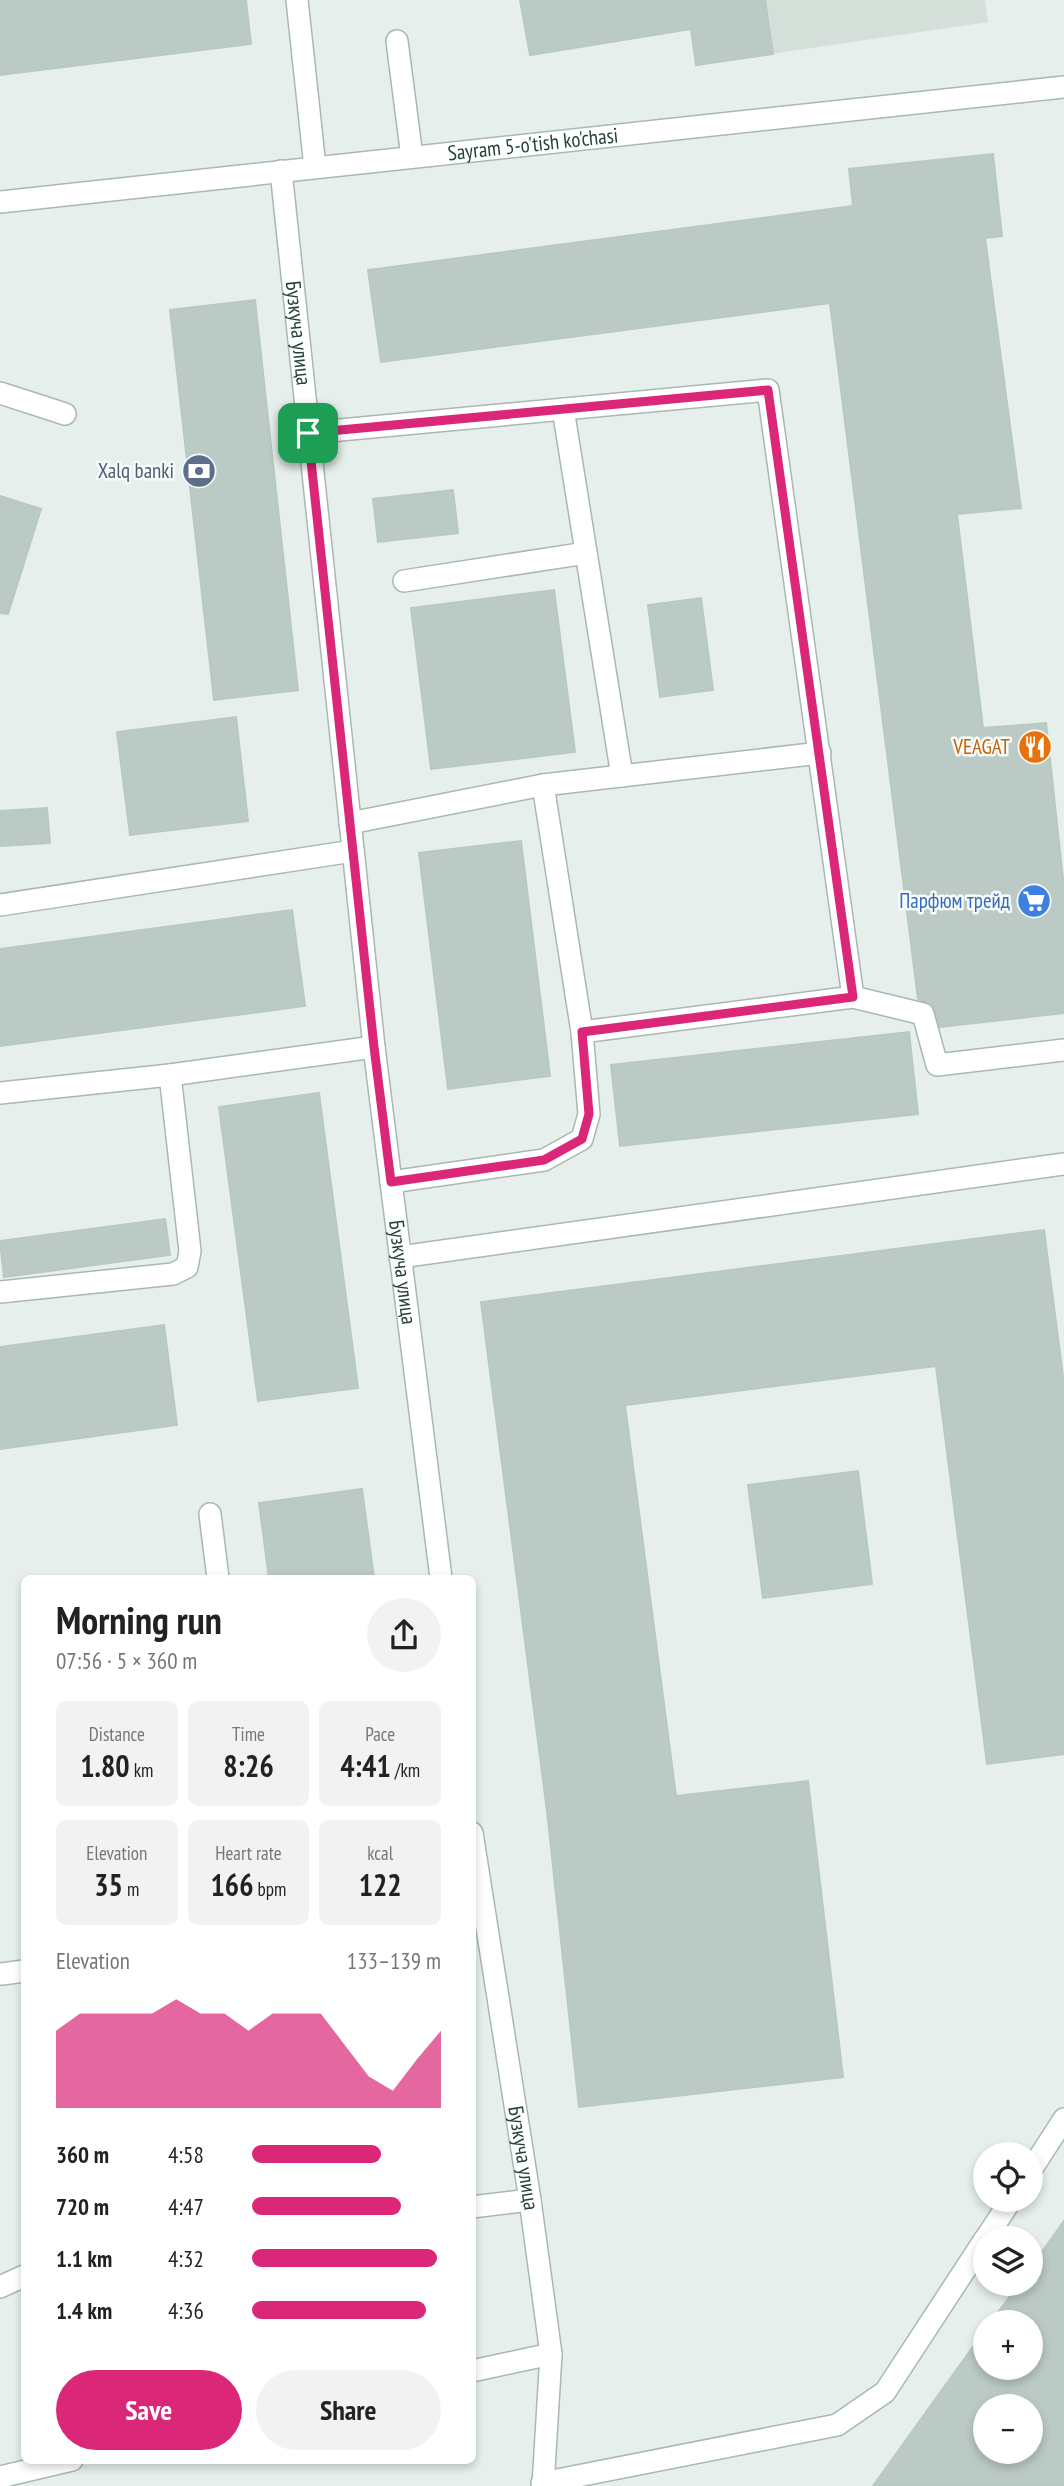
<!DOCTYPE html>
<meta charset="utf-8">
<style>
body{margin:0;font-family:"PT Sans Narrow",sans-serif;background:#f2f2f2;color:#222;height:100vh;display:flex;flex-direction:column;font-size:26px;white-space:nowrap}
*{box-sizing:border-box;margin:0}
p{font-size:23px;color:#767676}
.icon{flex:none;width:38px;height:38px;fill:none;stroke:currentColor;stroke-width:2;stroke-linecap:round;stroke-linejoin:round}
.map{position:relative;flex:1;overflow:hidden}
.sheet{position:absolute;left:21px;top:1575px;width:455px;height:889px;display:flex;flex-direction:column;background:#fff;border-radius:10px;box-shadow:0 4px 10px #0003}
.sheet>*{flex:none}
.controls{position:absolute;left:973px;top:2142px;display:grid;gap:14px}
.controls a{display:grid;place-items:center;width:70px;height:70px;border-radius:50%;background:#fff;box-shadow:0 4px 10px #0003;font-size:35px}
.pin{position:absolute;display:grid;place-items:center;width:60px;height:60px;color:#fff;margin:-30px;border-radius:14px;box-shadow:0 4px 10px #0006}
.round{display:grid;place-items:center;flex:none;width:74px;height:74px;border-radius:37px;background:#f2f2f2}
.summary{display:flex;align-items:center;justify-content:space-between;height:119px;padding:0 35px}
h1{font-size:38px;font-weight:700;line-height:52px}
.stats{display:grid;grid-template-columns:repeat(3,1fr);gap:10px;height:119px;padding:7px 35px}
.stats div{display:grid;align-content:center;border-radius:10px;background:#f2f2f2;text-align:center}
.stats b{font-size:30px;font-weight:700}
.stats small{font-size:19px;font-weight:400}
.stats p{font-size:19px}
.chart{height:196px;padding:14px 35px}
.chart p{display:flex;justify-content:space-between}
.chart svg{width:100%;height:126px;margin-top:7px;fill:#db2777;opacity:.7}
.action{display:flex;gap:14px;margin-top:auto;padding:14px 35px}
.action a{flex:1;height:80px;border-radius:42px;background:#db2777;color:#fff;font-size:28px;font-weight:700;line-height:80px;text-align:center}
.action a+a{background:#f2f2f2;color:#222}
ul{padding:0 35px;list-style:none;font-size:23px}
li{display:grid;grid-template-columns:112px 84px 1fr;align-items:center;height:52px}
li i{height:18px;border-radius:9px;background:#db2777}
.map>svg:first-child{display:block}
.built{fill:#d4dfda}
.building{fill:#bbcac4;stroke:#b8c9c2;stroke-width:2;fill-rule:evenodd}
.lines{fill:none;stroke-linecap:round;stroke-linejoin:round}
.minor-casing{stroke:#a8b8b2;stroke-width:24}
.minor{stroke:#fff;stroke-width:21}
.route-casing{stroke:#fff;stroke-width:14}
.route{stroke:#db2777;stroke-width:9}
.labels{text-anchor:middle;stroke-width:5;stroke-linejoin:round;paint-order:stroke}
.street-label{font-size:21px;fill:#24423a;stroke:#f7fbf9}
.service-label{font-size:21px;fill:#4e5e75;stroke:#f7fbf9;text-anchor:end}
.food-label{font-size:21px;fill:#c56008;stroke:#f7fbf9;text-anchor:end}
.shop-label{font-size:21px;fill:#366cbe;stroke:#f7fbf9;text-anchor:end}
</style>
<div class="map">
<svg width="1064" height="2486" viewBox="0 0 1064 2486">
<rect width="100%" height="100%" fill="#e6efeb"/>
<path class="built" d="M 687,0 L 985,0 L 988,22 L 696,65 Z"/>
<path class="building" d="M 0,0 L 246,0 L 251,44 L 0,75 Z
M 520,0 L 765,0 L 773,54 L 696,65 L 691,29 L 530,55 Z
M 993,154 L 1002,236 L 985,238 L 1021,508 L 957,514 L 983,728 L 1046,723 L 1064,888 L 1064,1013 L 940,1027 L 933,1005 L 918,999 L 830,303 L 381,362 L 368,270 L 853,206 L 849,169 Z
M 255,300 L 298,690 L 214,700 L 170,310 Z
M 453,490 L 458,533 L 378,542 L 373,499 Z
M 0,496 L 41,509 L 8,614 L 0,613 Z
M 554,590 L 575,752 L 431,769 L 411,608 Z
M 701,598 L 713,690 L 660,697 L 648,605 Z
M 236,717 L 248,821 L 130,835 L 117,732 Z
M 47,808 L 50,843 L 0,846 L 0,811 Z
M 521,841 L 550,1076 L 448,1089 L 419,853 Z
M 292,910 L 305,1006 L 0,1046 L 0,949 Z
M 909,1032 L 918,1114 L 620,1146 L 611,1065 Z
M 319,1093 L 358,1388 L 258,1401 L 219,1107 Z
M 165,1219 L 170,1255 L 4,1277 L 0,1241 Z
M 1044,1230 L 1064,1384 L 1064,1754 L 987,1764 L 936,1366 L 625,1405 L 676,1796 L 808,1781 L 843,2077 L 579,2107 L 547,1811 L 481,1302 Z
M 164,1325 L 177,1425 L 0,1449 L 0,1347 Z
M 858,1471 L 872,1584 L 763,1598 L 748,1485 Z
M 362,1489 L 374,1578 L 269,1578 L 259,1503 Z
M 1064,2221 L 1064,2486 L 873,2486 L 985,2330 L 985,2368 L 1031,2368 L 1031,2322 L 991,2322 L 1019,2284 L 1031,2284 L 1031,2267 ZM 985,2406 L 1031,2406 L 1031,2452 L 985,2452 Z"/>
<g class="lines">
<g class="minor-casing">
<g id="minor">
<path d="M 297,0 L 315,167"/>
<path d="M 397,41 L 412,157"/>
<path id="s1" d="M 281,171 L 374,1047 L 441,1578"/>
<path id="s2" d="M 0,202 L 1064,87"/>
<path d="M 0,393 L 65,414"/>
<path d="M 563,409 L 622,776"/>
<path d="M 308,433 L 768,390 L 853,997"/>
<path d="M 404,581 L 586,553"/>
<path d="M 543,785 L 820,753"/>
<path d="M 350,823 L 543,785 L 582,1032 L 853,997 L 923,1014 L 937,1065 L 1064,1050"/>
<path d="M 0,905 L 353,851"/>
<path d="M 0,1093 L 170,1075"/>
<path d="M 391,1182 L 544,1160 L 582,1139 L 589,1114 L 582,1032"/>
<path d="M 400,1257 L 1064,1164"/>
<path d="M 0,1292 L 173,1274 L 187,1267 L 190,1251 L 170,1075 L 374,1047"/>
<path d="M 210,1514 L 218,1578"/>
<path id="s3" d="M 472,1833 L 530,2200 L 551,2354 L 543,2486"/>
<path d="M 2,1974 L 24,1971"/>
<path d="M 1031,2170 L 1064,2119"/>
<path d="M 472,2207 L 530,2200"/>
<path d="M 986,2238 L 1011,2200"/>
<path d="M 0,2287 L 24,2276"/>
<path d="M 472,2371 L 551,2354"/>
<path d="M 0,2477 L 72,2460"/>
<path d="M 542,2483 L 837,2425 L 885,2392 L 985,2239"/>
</g>
</g>
<use href="#minor" class="minor"/>
</g>
<g class="lines">
<g class="route-casing">
<path id="route" d="M 768,390 L 853,997 L 582,1032 L 589,1114 L 582,1139 L 544,1160 L 391,1182 L 374,1047 L 308,433 Z"/>
</g>
<use href="#route" class="route"/>
</g>
<defs>
<g id="bank-disc" transform="scale(1.75)"><circle r="9.5" fill="#5c6f8a" stroke="#f7fbf9"/><path d="M-6-4H6V4H-6ZM0-2.3a2.3 2.3 0 1 0 0 4.6a2.3 2.3 0 1 0 0-4.6Z" fill="#fff"/></g>
<g id="restaurant-disc" transform="scale(1.75)"><circle r="9.5" fill="#e8710a" stroke="#f7fbf9"/><path d="M-5-6h1v4h1v-4h1v4h1v-4h1v5L-1.5 .5V6h-2V.5L-5-1ZM5-6V6H3V1.5H1.5Q1.5-4 5-6Z" fill="#fff"/></g>
<g id="supermarket-disc" transform="scale(1.75)"><circle r="9.5" fill="#3f7fe0" stroke="#f7fbf9"/><path d="M-6-5.5h2.5l.6 2H6L4.5 2H-2.5L-4.4-4H-6ZM-1.5 3.2a1.3 1.3 0 1 0 .1 0ZM3 3.2a1.3 1.3 0 1 0 .1 0Z" fill="#fff"/></g>
</defs>
<g fill-rule="evenodd">
<use href="#bank-disc" x="199" y="471"/>
<use href="#restaurant-disc" x="1035" y="747"/>
<use href="#supermarket-disc" x="1034" y="901"/>
</g>
<g class="labels">
<g class="street-label">
<text dy="7" stroke="none"><textPath href="#s2" startOffset="536">Sayram 5-o'tish ko'chasi</textPath></text>
<text dy="7" stroke="none"><textPath href="#s1" startOffset="163">Бузкуча улица</textPath></text>
<text dy="7" stroke="none"><textPath href="#s1" startOffset="1108">Бузкуча улица</textPath></text>
<text dy="7" stroke="none"><textPath href="#s3" startOffset="329">Бузкуча улица</textPath></text>
</g>
<g class="service-label">
<text x="174" y="478">Xalq banki</text>
</g>
<g class="food-label">
<text x="1010" y="754">VEAGAT</text>
</g>
<g class="shop-label">
<text x="1010" y="908">Парфюм трейд</text>
</g>
</g>
</svg>
<div class="controls">
<a><svg class="icon" aria-label="locate" viewBox="0 0 24 24"><circle cx="12" cy="12" r="6"/><path d="M12 2v4M12 18v4M2 12h4M18 12h4"/></svg></a>
<a><svg class="icon" aria-label="layers" viewBox="0 0 24 24"><path d="M12 4l9 5-9 5-9-5zM3 14l9 5 9-5"/></svg></a>
<a>+</a>
<a>−</a>
</div>
<div class="pin" style="left:308px;top:433px;background:#1e9e55"><svg class="icon" aria-label="arrive" viewBox="0 0 24 24"><path d="M6 21V4h12l-3 4 3 4H6"/></svg></div>
<section class="sheet">
<div class="summary"><div><h1>Morning run</h1><p>07:56 · 5 × 360 m</p></div><a class="round"><svg class="icon" aria-label="share" viewBox="0 0 24 24"><path d="M12 15V3M7 8l5-5 5 5M5 13v7h14v-7"/></svg></a></div>
<div class="stats">
<div><p>Distance</p><b>1.80<small> km</small></b></div>
<div><p>Time</p><b>8:26</b></div>
<div><p>Pace</p><b>4:41<small> /km</small></b></div>
</div>
<div class="stats">
<div><p>Elevation</p><b>35<small> m</small></b></div>
<div><p>Heart rate</p><b>166<small> bpm</small></b></div>
<div><p>kcal</p><b>122</b></div>
</div>
<div class="chart"><p><span>Elevation</span>133–139 m</p>
<svg viewBox="0 0 160 44" preserveAspectRatio="none"><path d="M0 44V17L10 11L20 11L30 11L40 11L50 6L60 11L70 11L80 17L90 11L100 11L110 11L120 22L130 33L140 38L150 27L160 17V44z"/></svg>
</div>
<ul>
<li><b>360 m</b>4:58<i style="width:68%"></i></li>
<li><b>720 m</b>4:47<i style="width:79%"></i></li>
<li><b>1.1 km</b>4:32<i style="width:98%"></i></li>
<li><b>1.4 km</b>4:36<i style="width:92%"></i></li>
</ul>
<div class="action"><a>Save</a><a>Share</a></div>
</section>
</div>
